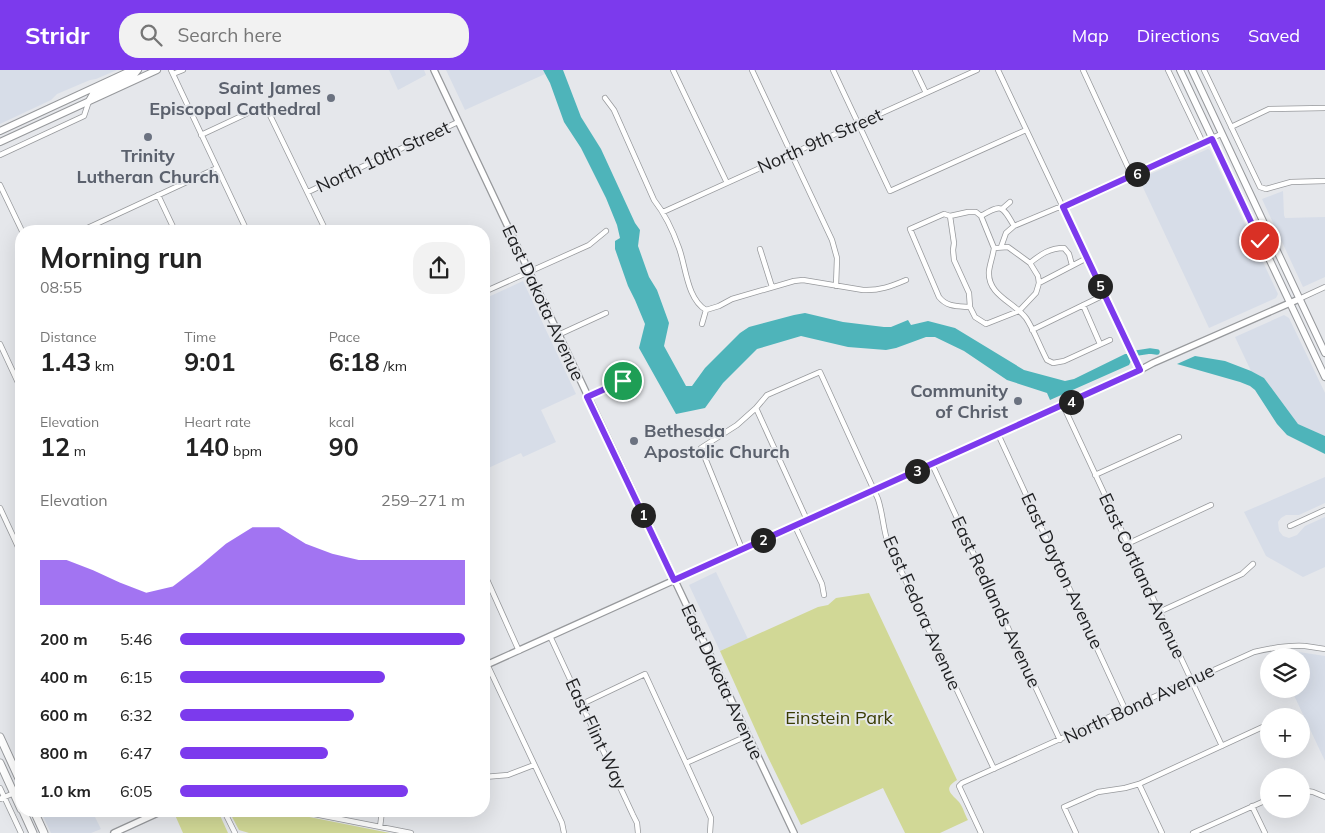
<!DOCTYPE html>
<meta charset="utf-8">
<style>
body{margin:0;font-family:Mulish,sans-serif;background:#f2f2f2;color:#222;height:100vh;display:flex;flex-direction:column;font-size:19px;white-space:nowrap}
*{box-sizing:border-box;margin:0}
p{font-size:16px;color:#767676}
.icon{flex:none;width:28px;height:28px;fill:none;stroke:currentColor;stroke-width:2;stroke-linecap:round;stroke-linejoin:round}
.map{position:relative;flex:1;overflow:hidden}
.sheet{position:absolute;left:15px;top:155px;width:475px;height:592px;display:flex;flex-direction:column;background:#fff;border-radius:20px;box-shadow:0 5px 20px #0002}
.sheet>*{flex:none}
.fabs{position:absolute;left:1260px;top:578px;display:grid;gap:10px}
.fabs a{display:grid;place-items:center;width:50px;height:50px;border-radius:50%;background:#fff;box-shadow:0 5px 20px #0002;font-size:25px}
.pin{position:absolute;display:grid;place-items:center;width:42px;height:42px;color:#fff;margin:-21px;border:2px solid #fff;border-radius:50%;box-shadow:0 1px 5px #0007}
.km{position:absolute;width:25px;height:25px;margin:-12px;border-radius:50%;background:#222;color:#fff;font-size:14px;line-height:25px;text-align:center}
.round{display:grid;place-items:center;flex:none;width:52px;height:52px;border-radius:20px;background:#f2f2f2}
.overview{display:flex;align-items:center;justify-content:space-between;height:85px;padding:0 25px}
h1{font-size:28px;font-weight:700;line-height:38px}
.figures{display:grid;grid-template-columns:repeat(3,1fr);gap:8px;height:85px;padding:5px 25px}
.figures div{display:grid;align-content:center}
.figures b{font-size:25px;font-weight:700}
.figures small{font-size:14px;font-weight:400}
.figures p{font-size:14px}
.chart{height:140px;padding:10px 25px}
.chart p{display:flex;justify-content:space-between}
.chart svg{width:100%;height:90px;margin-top:5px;fill:#7c3aed;opacity:.7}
ul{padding:0 25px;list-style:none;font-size:16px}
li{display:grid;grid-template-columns:80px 60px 1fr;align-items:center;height:38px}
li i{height:12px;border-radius:6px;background:#7c3aed}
header{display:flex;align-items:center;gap:30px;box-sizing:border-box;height:70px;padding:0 25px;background:#7c3aed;color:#fff}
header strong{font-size:24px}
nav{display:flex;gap:28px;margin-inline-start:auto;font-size:18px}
.search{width:350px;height:45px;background:#f2f2f2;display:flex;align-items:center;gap:12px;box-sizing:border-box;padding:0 18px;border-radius:20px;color:#767676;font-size:19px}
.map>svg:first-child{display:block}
.built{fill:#d7dde8}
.green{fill:#d1d896}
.water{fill:#4eb4ba}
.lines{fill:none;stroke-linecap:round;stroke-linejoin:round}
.canal{stroke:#4eb4ba;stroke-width:5.5}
.minor-casing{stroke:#97999c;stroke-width:6}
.tertiary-casing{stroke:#97999c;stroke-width:8}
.secondary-casing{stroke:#97999c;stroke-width:8}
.primary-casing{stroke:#97999c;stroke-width:9}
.minor{stroke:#fff;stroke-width:4.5}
.tertiary{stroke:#fff;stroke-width:5.5}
.secondary{stroke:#fff;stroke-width:6}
.primary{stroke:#fff;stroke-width:7}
.route-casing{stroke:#fff;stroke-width:10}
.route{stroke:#7c3aed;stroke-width:6}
.worship-dot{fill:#6b7280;stroke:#e5e7eb;stroke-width:2}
.labels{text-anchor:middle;stroke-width:4;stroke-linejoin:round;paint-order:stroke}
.worship-label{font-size:18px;font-weight:bold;fill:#5b616d;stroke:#e5e7eb;text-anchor:end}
.street-label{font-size:18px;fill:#202123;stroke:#e5e7eb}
.park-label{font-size:18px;fill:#393c03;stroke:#e5e7eb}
</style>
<header>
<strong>Stridr</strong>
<div class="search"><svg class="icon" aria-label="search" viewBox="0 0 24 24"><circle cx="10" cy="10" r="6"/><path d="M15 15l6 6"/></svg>Search here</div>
<nav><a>Map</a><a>Directions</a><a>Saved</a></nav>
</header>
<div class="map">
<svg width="1325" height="763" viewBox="0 0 1325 763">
<rect width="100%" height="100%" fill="#e5e7eb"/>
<path class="built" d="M 0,0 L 117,0 L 96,9 L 90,10 L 57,24 L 51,30 L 0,54 Z
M 389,0 L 424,0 L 426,5 L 398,20 Z
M 446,0 L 543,0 L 545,4 L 465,40 Z
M 1208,79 L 1210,80 L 1278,224 L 1276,228 L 1209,258 L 1139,109 Z
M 1283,121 L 1284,145 L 1285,148 L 1325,147 L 1325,207 L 1303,217 L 1262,129 Z
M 523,211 L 576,324 L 541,340 L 556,372 L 523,387 L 521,383 L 484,400 L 484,229 Z
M 1284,245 L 1289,248 L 1325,323 L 1325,366 L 1298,354 L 1264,308 L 1251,301 L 1235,267 Z
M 1325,407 L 1325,433 L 1299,445 L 1286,445 L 1281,448 L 1278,452 L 1279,461 L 1283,466 L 1289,468 L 1297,465 L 1305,456 L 1325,447 L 1325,497 L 1303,507 L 1266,486 L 1244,442 Z
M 716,502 L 748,569 L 720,581 L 689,515 Z
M 1287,582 L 1299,582 L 1325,586 L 1325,691 L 1291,619 L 1301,619 L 1301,586 L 1276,586 L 1275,584 Z
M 54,741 L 92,741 L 101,759 L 91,763 L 51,763 L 43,746 Z"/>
<path class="green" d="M 869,523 L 957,710 C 942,719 952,724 959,732 C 963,737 965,745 968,750 L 940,763 L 905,763 L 883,718 L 801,755 L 765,681 L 720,581 L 818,537 L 828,535 L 836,528 Z
M 184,741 L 218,741 L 228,763 L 183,763 L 175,745 Z
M 231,741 L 279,741 L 390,763 L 249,763 L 239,760 L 230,743 Z"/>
<path class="water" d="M 543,0 L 563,0 L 581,47 L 601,79 L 635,153 L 640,160 L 638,176 L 649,207 L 657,220 L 669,253 L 664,276 L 686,316 L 692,316 L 705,298 L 740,263 L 749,257 L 794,245 L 805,243 L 843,252 L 884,257 L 891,257 L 908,250 L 911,255 L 928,251 L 955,258 L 1024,300 L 1065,311 L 1074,309 L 1125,284 L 1127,284 L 1131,291 L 1129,295 L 1050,330 L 1047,323 L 1007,310 L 964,281 L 935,267 L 926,267 L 896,278 L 886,280 L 848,277 L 801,266 L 757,279 L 723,313 L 705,338 L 676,344 L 639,278 L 645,254 L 635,230 L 628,216 L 615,179 L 615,171 L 620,168 L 617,155 L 606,128 L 581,78 L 564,52 L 550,13 Z
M 1195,286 L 1225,291 L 1251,301 L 1264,308 L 1298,354 L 1325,366 L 1325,384 L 1287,365 L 1277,354 L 1255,320 L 1250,316 L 1240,312 L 1177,294 Z"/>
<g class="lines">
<path class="canal" d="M 1137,283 L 1150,281 L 1157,282"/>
<g class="minor-casing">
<path id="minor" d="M 171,0 L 247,161
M 673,0 L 727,113
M 752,0 L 832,170 L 837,188 L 836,216
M 833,0 L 890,121 L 1026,60
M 915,0 L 926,23
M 998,0 L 1140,300
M 1083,0 L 1132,106
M 1168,0 L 1203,73
M 1204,0 L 1260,117 L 1266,119 L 1291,112 L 1325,111
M 173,4 L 183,0
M 605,28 L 614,40 L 654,130 C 665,144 673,161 679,178 C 686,197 687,229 706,240
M 1231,57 L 1269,39 L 1325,38
M 201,65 L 265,35 L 326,161
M 0,85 L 84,46 L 89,31
M 0,115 L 22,161
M 308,122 L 458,52
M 158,125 L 175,161
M 1002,139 L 1010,132
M 663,142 L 977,0
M 950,146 L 954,173 L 953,180 L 954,190 L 969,223 L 970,237 L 975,247 L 986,254 L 1019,241 L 1036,223 L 1039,213 L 1038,206 L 1030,193 L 1008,177 L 994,178
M 981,146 C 1002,134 1002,135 1014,156
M 81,161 L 217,98
M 1001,177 L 1006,163 L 1014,156 L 1057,138 L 1063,137 L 1221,64
M 760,179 L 772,217
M 1030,193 C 1041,184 1050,178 1064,178 L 1069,184 L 1072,195
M 1039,213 L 1087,188
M 484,222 L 589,175 L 606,161
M 1299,229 L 1325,217
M 1083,235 L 1100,274
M 970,237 C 957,236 947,237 939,227 L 910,159 L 944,144 L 950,146 L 968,142 L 976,142 L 981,146 L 994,178 C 993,186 990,193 989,201 C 987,225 1014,232 1026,248 C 1034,260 1040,277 1047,290 L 1053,293 L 1064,291 L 1110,270
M 706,240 L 719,236 L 732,229 L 794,211 L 803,210 L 863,220 C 879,221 892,216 906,210
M 702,254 L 706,240
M 1032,260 L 1104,225
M 558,265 L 606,243
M 0,274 L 21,319
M 587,327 L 623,311
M 1063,335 L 1222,676
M 756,338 L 807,450
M 998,364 L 1125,639
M 932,394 L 1060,670
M 1095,405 L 1179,367
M 0,438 L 19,479 L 21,480
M 795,456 L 822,514 L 824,525
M 1290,456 L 1325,440
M 1127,474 L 1211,435
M 742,479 L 701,378 L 737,355 L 756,338 L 767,325 L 820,302 L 878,429 C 883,444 883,459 888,473 L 994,699
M 484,503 L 519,581
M 1159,542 L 1242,504 L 1253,494
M 550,566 L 633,745 L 637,753 L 638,763
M 487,594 L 562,753 L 564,763
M 582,634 L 645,604 L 686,693 L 711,748 L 710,763
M 686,693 L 747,666
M 484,707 L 508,705 L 534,695
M 1139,714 L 1162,763
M 0,718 L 21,763
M 1301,720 L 1313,722 L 1325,727
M 0,729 L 14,723
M 1252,736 L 1265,763
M 224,741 L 235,763
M 299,741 L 411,763
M 380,757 L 382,741
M 981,763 L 959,716 L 962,713 L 1254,582 C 1271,578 1288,575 1305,576 C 1312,577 1318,578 1325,579
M 1076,763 L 1064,737 L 1098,722 L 1125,718 L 1139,714 L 1267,655
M 1193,763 L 1269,729"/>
</g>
<g class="tertiary-casing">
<path id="tertiary" d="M 434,0 L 794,763
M 484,596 L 1140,300 L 1153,293 L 1299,229
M 114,763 L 162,741"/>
</g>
<g class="secondary-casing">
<path id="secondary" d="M 1180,0 L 1325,307
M 1192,0 L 1325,283
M 89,31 L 93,24 L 134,5 L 138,0
M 0,61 L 132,0
M 0,72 L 157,0"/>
</g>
<g class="primary-casing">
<path id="primary" d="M 0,667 L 21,713
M 0,693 L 21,739
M 23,741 L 33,763
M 34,741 L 44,763"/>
</g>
<use href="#minor" class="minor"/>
<use href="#tertiary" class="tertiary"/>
<use href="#secondary" class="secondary"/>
<use href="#primary" class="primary"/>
</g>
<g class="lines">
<g class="route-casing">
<path id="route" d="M 623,311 L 587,327 L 674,510 L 1140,300 L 1063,137 L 1212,69 L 1260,171"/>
</g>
<use href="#route" class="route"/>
</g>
<g class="worship-dot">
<circle cx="331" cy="28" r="5"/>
<circle cx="148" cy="67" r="5"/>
<circle cx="1018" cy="331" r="5"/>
<circle cx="634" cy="371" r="5"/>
</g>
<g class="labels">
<g class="worship-label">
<text x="321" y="24">Saint James<tspan x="321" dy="21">Episcopal Cathedral</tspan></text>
<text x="148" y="92" text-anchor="middle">Trinity<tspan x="148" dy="21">Lutheran Church</tspan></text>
<text x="1008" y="327">Community<tspan x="1008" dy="21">of Christ</tspan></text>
<text x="644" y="367" text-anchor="start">Bethesda<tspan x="644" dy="21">Apostolic Church</tspan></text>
</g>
<g class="street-label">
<text transform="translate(820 71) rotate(-24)" y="6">North 9th Street</text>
<text transform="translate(383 87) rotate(-25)" y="6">North 10th Street</text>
<text transform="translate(543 233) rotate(65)" y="6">East Dakota Avenue</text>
<text transform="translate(1062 501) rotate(65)" y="6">East Dayton Avenue</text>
<text transform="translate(1142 506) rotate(65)" y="6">East Cortland Avenue</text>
<text transform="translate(996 532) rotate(65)" y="6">East Redlands Avenue</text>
<text transform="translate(922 543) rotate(66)" y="6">East Fedora Avenue</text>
<text transform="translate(722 612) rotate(65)" y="6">East Dakota Avenue</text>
<text transform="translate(1139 634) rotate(-25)" y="6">North Bond Avenue</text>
<text transform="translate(596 664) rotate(65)" y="6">East Flint Way</text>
</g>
<g class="park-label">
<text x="839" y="654">Einstein Park</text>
</g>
</g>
</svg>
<div class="fabs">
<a><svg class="icon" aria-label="layers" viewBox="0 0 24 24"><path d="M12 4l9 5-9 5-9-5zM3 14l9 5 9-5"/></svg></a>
<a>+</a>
<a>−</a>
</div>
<div class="pin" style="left:623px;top:311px;background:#1e9e55"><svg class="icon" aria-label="arrive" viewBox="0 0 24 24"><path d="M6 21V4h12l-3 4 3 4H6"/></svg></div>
<div class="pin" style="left:1260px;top:171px;background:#d93025"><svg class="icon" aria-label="check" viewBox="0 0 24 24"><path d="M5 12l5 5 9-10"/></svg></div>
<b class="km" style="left:643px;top:445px">1</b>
<b class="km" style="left:763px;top:470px">2</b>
<b class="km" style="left:917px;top:401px">3</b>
<b class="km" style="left:1071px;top:332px">4</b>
<b class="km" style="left:1100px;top:216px">5</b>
<b class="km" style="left:1137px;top:104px">6</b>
<section class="sheet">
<div class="overview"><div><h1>Morning run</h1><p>08:55</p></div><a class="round"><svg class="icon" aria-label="share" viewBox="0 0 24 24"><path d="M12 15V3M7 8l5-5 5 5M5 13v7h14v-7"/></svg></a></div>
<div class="figures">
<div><p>Distance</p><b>1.43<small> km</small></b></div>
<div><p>Time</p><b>9:01</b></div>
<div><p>Pace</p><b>6:18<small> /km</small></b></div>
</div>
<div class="figures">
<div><p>Elevation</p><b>12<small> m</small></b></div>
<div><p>Heart rate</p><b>140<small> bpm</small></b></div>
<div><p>kcal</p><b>90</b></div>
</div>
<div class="chart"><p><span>Elevation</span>259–271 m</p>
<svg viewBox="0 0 160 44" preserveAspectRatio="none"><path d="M0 44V22L10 22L20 27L30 33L40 38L50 35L60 25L70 14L80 6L90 6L100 14L110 19L120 22L130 22L140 22L150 22L160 22V44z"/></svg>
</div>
<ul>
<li><b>200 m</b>5:46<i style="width:100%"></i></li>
<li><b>400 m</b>6:15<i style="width:72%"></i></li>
<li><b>600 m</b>6:32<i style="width:61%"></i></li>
<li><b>800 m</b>6:47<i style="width:52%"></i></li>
<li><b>1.0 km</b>6:05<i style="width:80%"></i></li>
</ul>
</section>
</div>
